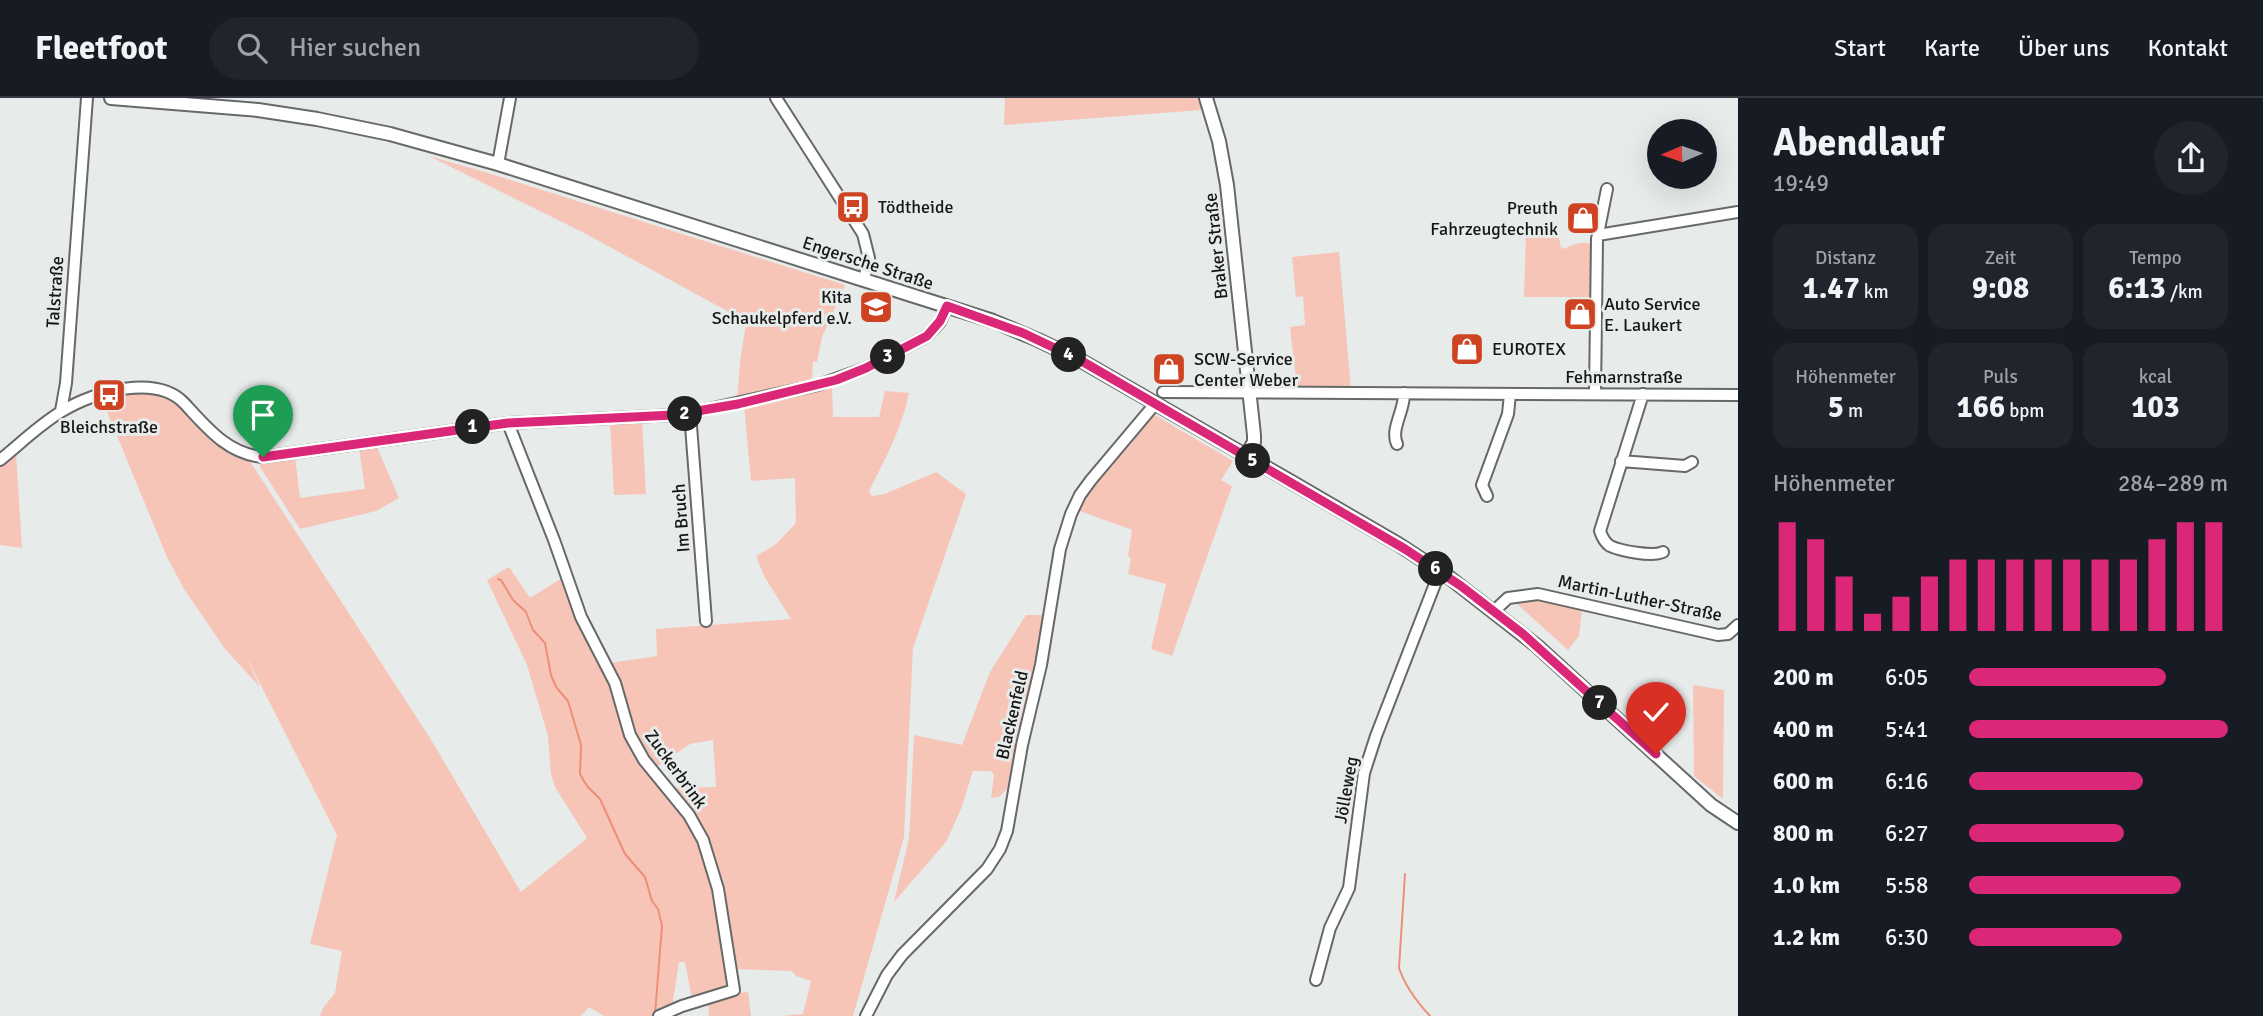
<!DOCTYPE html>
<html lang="de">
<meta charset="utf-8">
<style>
body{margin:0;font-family:Signika,sans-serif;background:#20242c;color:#f1f3f6;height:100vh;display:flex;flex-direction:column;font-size:26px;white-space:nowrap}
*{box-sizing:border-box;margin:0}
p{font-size:23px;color:#9ea1a6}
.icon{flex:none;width:38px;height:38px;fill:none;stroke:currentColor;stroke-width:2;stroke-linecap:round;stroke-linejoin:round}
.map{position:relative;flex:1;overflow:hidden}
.details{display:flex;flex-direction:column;background:#171b24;width:525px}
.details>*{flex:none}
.needle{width:46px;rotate:268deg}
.buttons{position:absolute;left:1647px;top:21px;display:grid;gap:14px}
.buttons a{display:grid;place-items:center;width:70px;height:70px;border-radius:50%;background:#171b24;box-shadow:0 7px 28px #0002;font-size:35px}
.pin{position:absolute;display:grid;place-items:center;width:60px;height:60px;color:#fff;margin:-72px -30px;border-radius:50% 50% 50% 0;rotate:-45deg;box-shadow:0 0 7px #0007}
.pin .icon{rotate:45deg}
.km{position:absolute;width:35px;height:35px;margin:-18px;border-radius:50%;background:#222;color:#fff;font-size:19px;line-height:35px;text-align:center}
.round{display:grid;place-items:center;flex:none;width:74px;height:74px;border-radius:37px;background:#20242c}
.head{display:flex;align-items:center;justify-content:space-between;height:119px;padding:0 35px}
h1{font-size:38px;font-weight:700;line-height:52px}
.figures{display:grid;grid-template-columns:repeat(3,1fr);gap:10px;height:119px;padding:7px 35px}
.figures div{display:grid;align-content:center;border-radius:18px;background:#20242c;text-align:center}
.figures b{font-size:30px;font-weight:700}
.figures small{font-size:19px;font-weight:400}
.figures p{font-size:19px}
.chart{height:196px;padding:14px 35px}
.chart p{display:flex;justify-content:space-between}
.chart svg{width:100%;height:126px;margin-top:7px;stroke:#db2777;stroke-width:6}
ul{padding:0 35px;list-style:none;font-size:23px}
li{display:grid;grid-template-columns:112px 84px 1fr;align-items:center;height:52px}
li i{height:18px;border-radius:9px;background:#db2777}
header{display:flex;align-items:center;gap:42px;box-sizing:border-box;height:98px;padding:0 35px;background:#171b24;border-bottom:2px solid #363941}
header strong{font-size:33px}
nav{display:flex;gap:38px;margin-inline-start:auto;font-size:24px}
.search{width:490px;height:63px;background:#20242c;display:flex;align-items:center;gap:18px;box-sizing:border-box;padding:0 24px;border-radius:38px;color:#9ea1a6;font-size:26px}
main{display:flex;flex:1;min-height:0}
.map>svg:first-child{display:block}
.green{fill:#f7c5b8;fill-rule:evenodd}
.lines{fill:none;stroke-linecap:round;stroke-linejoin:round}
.stream{stroke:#eb8f79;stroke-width:2}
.minor-casing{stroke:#666967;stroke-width:14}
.major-casing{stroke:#666967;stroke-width:16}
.minor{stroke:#fff;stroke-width:10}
.major{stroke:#fff;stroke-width:12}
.route-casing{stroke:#fff;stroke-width:14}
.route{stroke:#db2777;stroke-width:9}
.labels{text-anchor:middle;stroke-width:6;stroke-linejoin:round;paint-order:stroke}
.poi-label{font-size:18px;fill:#161716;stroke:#e7ebe9;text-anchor:start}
.street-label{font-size:18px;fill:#161716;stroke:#e7ebe9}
</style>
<header>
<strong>Fleetfoot</strong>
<div class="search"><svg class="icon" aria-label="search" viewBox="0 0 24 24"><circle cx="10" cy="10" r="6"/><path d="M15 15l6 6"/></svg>Hier suchen</div>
<nav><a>Start</a><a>Karte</a><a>Über uns</a><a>Kontakt</a></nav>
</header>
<main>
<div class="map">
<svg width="1738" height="918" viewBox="0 0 1738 918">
<rect width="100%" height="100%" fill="#e7ebe9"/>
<path class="green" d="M 1005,0 L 1198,0 L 1202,12 L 1004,27 Z
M 429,58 L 488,75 L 845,187 L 822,239 L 817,264 L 813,264 L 812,283 L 737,301 L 740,264 L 747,219 L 742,216 L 740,220 L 588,137 Z
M 1557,133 L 1561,149 L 1565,151 C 1573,146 1584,142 1593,147 L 1593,199 L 1524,199 L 1526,134 Z
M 1339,154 L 1351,291 L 1297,290 L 1290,229 L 1305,227 L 1303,198 L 1296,199 L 1292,159 Z
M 832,288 L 833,319 L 879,319 L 885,293 L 909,295 C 902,330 885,361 869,393 L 872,398 L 885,396 L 936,374 L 966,396 L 913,550 L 904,739 L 853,918 L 782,918 L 803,916 L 811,883 L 796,878 L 792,873 L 734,871 L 735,895 L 748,894 L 751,918 L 709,918 L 708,903 L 692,901 L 685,864 L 679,864 L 673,903 L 677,918 L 604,918 L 589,909 L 581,918 L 320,918 L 323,910 L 335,895 L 342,853 L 310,846 L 337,737 L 245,556 L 260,589 L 225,551 L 184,491 L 167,459 L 101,299 L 133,293 L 164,295 L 249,359 L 253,368 L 430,640 L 521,794 L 587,740 L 555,689 L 551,676 L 548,638 L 527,567 L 487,482 L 509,469 L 530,500 L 564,479 L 610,565 L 657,558 L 656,531 L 791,521 L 764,478 L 756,458 L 775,447 L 796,425 L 795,380 L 751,383 L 744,307 ZM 713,642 L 716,689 L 670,690 L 655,670 L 690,646 Z
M 1151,317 L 1155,317 L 1233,363 L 1221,382 L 1232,388 L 1172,558 L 1151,551 L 1166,486 L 1128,476 L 1131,461 L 1128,458 L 1132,432 L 1077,412 L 1082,400 Z
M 642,322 L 646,396 L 614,397 L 610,324 Z
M 376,347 L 399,400 L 376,413 L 300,431 L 260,369 L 260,363 L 295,359 L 300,400 L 365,391 L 359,350 Z
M 16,355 L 22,450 L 0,447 L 0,368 Z
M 1532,501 L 1544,502 L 1582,511 L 1579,538 L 1568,552 L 1515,504 Z
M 1026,517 L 1044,517 L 1037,566 L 1007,691 L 999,699 L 991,700 L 994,677 L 991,673 L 973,673 L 961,711 L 946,744 L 894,804 L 909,740 L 914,637 L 962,647 L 990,574 Z
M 1693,587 L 1724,592 L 1723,701 L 1694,678 Z"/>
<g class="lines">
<path class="stream" d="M 498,481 L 501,482 L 513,502 L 526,514 L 533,532 L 545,545 L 551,577 L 556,589 L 568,603 L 581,647 L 580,676 L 587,688 L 600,701 L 625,756 L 645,779 L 652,803 L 658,811 L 662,828 L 655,916
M 1405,776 L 1399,870 C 1405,888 1417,904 1430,918"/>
<g class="minor-casing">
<path id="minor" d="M 776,0 L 863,136 L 869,160 L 864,182
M 498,66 L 510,0
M 1598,137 L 1738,114
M 1163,294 L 1738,297
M 1595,296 L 1597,141 L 1607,91
M 1643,296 L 1600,433 C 1602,439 1604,444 1610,448 C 1621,453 1652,459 1663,454
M 61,313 L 66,285 L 87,0
M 690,315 L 706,523
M 508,325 L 554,442 L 581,519 L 615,585 L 630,637 L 644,662 L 689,717 L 703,742 L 718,791 L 734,892 L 682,908 L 659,918
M 1397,346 C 1390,331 1405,312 1404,295
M 0,362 C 20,346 41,325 64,312 C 94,294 157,275 185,306 C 207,330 228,356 263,359 L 508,325 L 674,317 L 690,315 L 818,287 L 866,270 L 927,238 L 940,224 L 947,208
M 1621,363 L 1685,368 L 1692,364
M 1487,398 L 1482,387 L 1508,316 L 1510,296
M 1494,513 L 1508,500 L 1538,496 L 1718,537 L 1728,536 L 1738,527
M 1316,882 L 1330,830 L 1349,790 L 1364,675 L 1376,638 L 1440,473
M 866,918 L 887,877 L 902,857 L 987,771 L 1000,751 L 1007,733 L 1022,647 L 1041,567 L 1060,451 L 1071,416 L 1080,397 L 1091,382 L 1155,306"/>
</g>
<g class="major-casing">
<path id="major" d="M 111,0 L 258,12 L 317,21 L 390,36 L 498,66 L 848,177 L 993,223 L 1038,242 L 1080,262 L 1288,382 L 1398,446 L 1450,480 L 1537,548 L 1711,707 L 1738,725
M 1206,0 L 1219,43 L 1227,87 L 1254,337 L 1254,344 L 1246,358"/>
</g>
<use href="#minor" class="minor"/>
<use href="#major" class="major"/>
</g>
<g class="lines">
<g class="route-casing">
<path id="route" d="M 263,359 L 508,325 L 674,317 L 738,306 L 836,282 L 866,270 L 927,238 L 940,223 L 947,208 L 1023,235 L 1080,262 L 1405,451 L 1461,488 L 1523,536 L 1656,656"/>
</g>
<use href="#route" class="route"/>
</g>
<defs>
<g id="bus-square" transform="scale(1.75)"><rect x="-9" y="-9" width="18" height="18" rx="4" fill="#ce4423" stroke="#e7ebe9"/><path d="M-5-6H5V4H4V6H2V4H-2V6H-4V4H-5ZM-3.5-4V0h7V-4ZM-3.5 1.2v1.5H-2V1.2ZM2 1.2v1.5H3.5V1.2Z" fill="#fff"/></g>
<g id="shop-square" transform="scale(1.75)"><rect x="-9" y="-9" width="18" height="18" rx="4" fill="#ce4423" stroke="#e7ebe9"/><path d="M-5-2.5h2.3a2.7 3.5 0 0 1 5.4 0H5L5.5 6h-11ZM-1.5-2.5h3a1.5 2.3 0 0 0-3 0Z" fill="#fff"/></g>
<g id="school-square" transform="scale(1.75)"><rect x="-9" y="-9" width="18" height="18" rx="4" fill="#ce4423" stroke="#e7ebe9"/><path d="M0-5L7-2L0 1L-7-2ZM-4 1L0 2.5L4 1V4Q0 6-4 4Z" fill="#fff"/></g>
</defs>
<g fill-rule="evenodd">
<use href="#bus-square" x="853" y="109"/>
<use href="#shop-square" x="1583" y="120"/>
<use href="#school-square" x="876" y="209"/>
<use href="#shop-square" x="1580" y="216"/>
<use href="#shop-square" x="1467" y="251"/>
<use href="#shop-square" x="1169" y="271"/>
<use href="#bus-square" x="109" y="297"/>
</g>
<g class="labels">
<g class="poi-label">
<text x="878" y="115">Tödtheide</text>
<text x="1558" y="116" text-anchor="end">Preuth<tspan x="1558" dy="21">Fahrzeugtechnik</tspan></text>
<text x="852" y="205" text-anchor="end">Kita<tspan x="852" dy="21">Schaukelpferd e.V.</tspan></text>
<text x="1604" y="212">Auto Service<tspan x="1604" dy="21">E. Laukert</tspan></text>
<text x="1492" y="257">EUROTEX</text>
<text x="1194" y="267">SCW-Service<tspan x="1194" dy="21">Center Weber</tspan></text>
<text x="109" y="335" text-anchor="middle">Bleichstraße</text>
</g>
<g class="street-label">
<text transform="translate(1216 148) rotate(-96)" y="6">Braker Straße</text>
<text transform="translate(868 165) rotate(18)" y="6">Engersche Straße</text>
<text transform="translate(55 194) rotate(-86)" y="6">Talstraße</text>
<text x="1624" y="285">Fehmarnstraße</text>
<text transform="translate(681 420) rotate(-94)" y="6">Im Bruch</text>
<text transform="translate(1640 500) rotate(12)" y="6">Martin-Luther-Straße</text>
<text transform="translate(1012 617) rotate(-77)" y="6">Blackenfeld</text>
<text transform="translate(676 671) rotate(54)" y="6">Zuckerbrink</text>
<text transform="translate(1346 692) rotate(-80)" y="6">Jölleweg</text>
</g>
</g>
</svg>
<div class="buttons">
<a><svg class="needle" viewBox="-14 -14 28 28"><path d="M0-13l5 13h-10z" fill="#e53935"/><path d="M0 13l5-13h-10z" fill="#9ea1a6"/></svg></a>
</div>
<div class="pin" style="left:263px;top:359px;background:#1e9e55"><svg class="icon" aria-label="arrive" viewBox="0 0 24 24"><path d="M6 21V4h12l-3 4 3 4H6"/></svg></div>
<div class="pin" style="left:1656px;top:656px;background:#d93025"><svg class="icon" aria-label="check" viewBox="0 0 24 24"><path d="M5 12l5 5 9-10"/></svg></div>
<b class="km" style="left:473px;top:329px">1</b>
<b class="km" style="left:685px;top:316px">2</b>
<b class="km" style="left:888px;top:259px">3</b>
<b class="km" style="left:1069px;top:257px">4</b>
<b class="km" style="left:1253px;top:363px">5</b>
<b class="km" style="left:1436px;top:471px">6</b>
<b class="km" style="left:1600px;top:605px">7</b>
</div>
<section class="details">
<div class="head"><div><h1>Abendlauf</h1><p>19:49</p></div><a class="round"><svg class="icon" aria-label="share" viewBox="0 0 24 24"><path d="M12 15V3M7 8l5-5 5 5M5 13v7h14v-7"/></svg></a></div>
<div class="figures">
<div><p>Distanz</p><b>1.47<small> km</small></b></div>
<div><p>Zeit</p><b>9:08</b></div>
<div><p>Tempo</p><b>6:13<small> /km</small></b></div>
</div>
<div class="figures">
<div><p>Höhenmeter</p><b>5<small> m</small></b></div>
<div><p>Puls</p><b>166<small> bpm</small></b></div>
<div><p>kcal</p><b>103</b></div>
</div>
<div class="chart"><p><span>Höhenmeter</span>284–289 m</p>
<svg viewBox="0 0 160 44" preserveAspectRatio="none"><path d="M5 44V6M15 44V12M25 44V25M35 44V38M45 44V32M55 44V25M65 44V19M75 44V19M85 44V19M95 44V19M105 44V19M115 44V19M125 44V19M135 44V12M145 44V6M155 44V6"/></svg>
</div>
<ul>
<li><b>200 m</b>6:05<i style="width:76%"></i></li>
<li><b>400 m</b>5:41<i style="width:100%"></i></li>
<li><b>600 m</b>6:16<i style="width:67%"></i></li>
<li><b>800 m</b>6:27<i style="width:60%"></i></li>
<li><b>1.0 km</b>5:58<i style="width:82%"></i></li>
<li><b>1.2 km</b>6:30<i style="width:59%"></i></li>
</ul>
</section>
</main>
